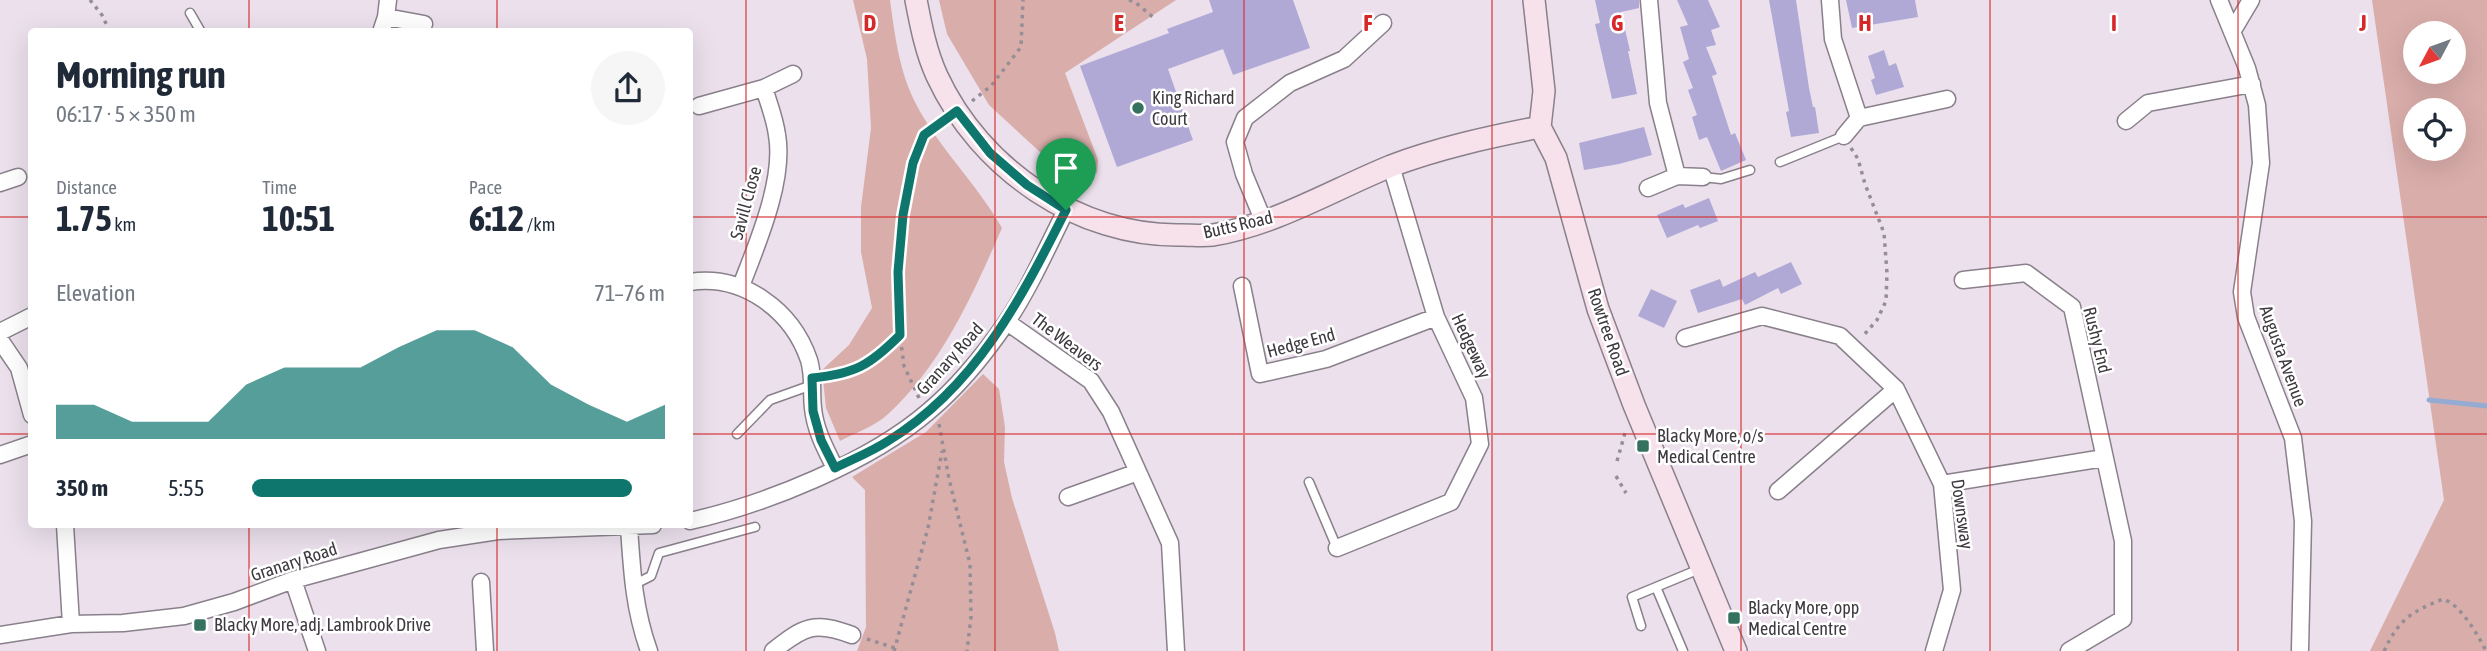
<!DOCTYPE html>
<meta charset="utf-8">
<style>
body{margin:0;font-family:"Asap Condensed",sans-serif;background:#f6f6f7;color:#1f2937;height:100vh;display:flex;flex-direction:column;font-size:26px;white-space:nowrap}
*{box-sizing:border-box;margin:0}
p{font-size:23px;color:#747a83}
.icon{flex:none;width:38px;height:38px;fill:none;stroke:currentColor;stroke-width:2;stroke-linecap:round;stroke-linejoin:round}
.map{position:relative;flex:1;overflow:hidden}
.side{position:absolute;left:28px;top:28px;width:665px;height:500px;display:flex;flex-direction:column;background:#fff;border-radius:7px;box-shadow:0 7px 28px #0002}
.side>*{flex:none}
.needle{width:46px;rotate:229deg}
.buttons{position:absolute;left:2403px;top:21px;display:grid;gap:14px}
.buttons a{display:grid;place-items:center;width:63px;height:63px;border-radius:50%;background:#fff;box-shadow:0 7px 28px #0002;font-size:35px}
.pin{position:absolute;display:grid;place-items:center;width:60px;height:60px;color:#fff;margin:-72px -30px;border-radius:50% 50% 50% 0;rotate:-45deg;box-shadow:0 0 7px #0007}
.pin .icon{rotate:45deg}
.round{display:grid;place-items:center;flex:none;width:74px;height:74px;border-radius:37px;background:#f6f6f7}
.overview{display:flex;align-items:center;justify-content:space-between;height:119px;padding:0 28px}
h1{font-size:38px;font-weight:700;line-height:52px}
.figures{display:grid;grid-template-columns:repeat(3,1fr);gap:10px;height:119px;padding:7px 28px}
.figures div{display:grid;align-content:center}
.figures b{font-size:35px;font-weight:700}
.figures small{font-size:19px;font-weight:400}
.figures p{font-size:19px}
.chart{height:196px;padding:14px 28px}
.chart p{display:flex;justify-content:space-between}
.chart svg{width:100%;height:126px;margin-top:7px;fill:#0f766e;opacity:.7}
ul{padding:0 28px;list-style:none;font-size:23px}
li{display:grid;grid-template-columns:112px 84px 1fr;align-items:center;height:52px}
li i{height:18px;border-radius:9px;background:#0f766e}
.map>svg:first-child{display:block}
.green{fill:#d9adaa;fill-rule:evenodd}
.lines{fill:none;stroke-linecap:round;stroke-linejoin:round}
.stream{stroke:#94acd4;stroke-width:5}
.building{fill:#b0a9d6}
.lane-casing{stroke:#89808b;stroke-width:11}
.street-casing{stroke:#89808b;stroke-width:19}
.secondary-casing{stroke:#89808b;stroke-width:24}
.path{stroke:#958e96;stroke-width:3.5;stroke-dasharray:3.5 5;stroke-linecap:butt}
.lane{stroke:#fff;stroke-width:8}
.street{stroke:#fff;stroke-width:16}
.secondary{stroke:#f7e1eb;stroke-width:21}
.route-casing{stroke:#fff;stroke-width:14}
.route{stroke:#0f766e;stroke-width:9}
.grid{fill:none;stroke:#d62828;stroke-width:2;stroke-opacity:0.55}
.poi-dot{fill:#34715e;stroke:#fff;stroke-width:2.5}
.labels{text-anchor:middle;stroke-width:5;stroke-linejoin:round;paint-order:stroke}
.poi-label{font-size:18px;fill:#3d393e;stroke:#fff;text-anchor:start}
.street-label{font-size:18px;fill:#3d393e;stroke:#fff}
.grid-label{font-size:23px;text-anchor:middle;font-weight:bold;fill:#d62828;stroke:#fff;stroke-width:5;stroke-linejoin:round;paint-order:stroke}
</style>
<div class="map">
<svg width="2487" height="651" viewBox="0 0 2487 651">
<rect width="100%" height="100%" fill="#ebe0ec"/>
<path class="green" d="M 853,0 L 890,0 C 895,36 899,71 916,104 C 939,148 977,184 1002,228 C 973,294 942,365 887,415 C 875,426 855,433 840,441 L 826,408 L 822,370 L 849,345 L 872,308 L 861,252 L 861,207 L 871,128 L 867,59 Z
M 939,0 L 1176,0 L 1065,73 L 1098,160 L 1097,173 L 1040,152 L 989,105 L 947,34 Z
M 2372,0 L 2487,0 L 2487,651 L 2370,651 L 2444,500 ZM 2454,33 L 2454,72 L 2415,72 L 2415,33 ZM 2454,110 L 2454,149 L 2415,149 L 2415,110 Z
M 983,374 L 999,389 L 1005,427 L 1004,462 L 1012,498 L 1055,633 L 1059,651 L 857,651 L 866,627 L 865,490 L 852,477 L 926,432 Z"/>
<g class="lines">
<path class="stream" d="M 2429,400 L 2487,406"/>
</g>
<path class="building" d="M 1209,0 L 1293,0 L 1310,48 L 1233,75 L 1223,49 L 1168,69 L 1193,140 L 1117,167 L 1080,66 L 1169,33 L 1167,29 L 1213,12 Z
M 1595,0 L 1639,0 L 1639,8 L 1621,12 L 1630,51 L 1628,51 L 1637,94 L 1612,99 L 1595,24 L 1600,23 Z
M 1677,0 L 1708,0 L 1720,27 L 1711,30 L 1716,45 L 1706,47 L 1717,74 L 1712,76 L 1731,135 L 1735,133 L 1746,160 L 1721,171 L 1707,137 L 1699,140 L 1692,117 L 1697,115 L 1688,90 L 1693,88 L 1683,62 L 1689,59 L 1680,27 L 1688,25 Z
M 1769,0 L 1796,0 L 1809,88 L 1813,107 L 1815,107 L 1819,133 L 1791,137 L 1786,112 L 1789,111 Z
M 1846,0 L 1915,0 L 1918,17 L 1852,28 Z
M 1884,50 L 1889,66 L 1896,63 L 1904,87 L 1876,95 L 1871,80 L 1875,78 L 1868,56 Z
M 1644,127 L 1652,155 L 1619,164 L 1584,170 L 1579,143 Z
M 1709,198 L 1718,221 L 1700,228 L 1698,225 L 1667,238 L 1657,215 L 1683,204 L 1685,208 Z
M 1791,262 L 1802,284 L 1781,294 L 1778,288 L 1745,305 L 1742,299 L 1698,313 L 1690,290 L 1720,279 L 1723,287 L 1755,272 L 1758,277 Z
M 1651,289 L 1677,301 L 1664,328 L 1638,316 Z"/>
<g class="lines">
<g class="lane-casing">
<path id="lane" d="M 190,13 L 201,32
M 1780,162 L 1844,136
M 1703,177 L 1721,179 L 1750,170
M 737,434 L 770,400 L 812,385
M 1309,482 L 1337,548
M 633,585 L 651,576 L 659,553 L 755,527
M 1656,587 L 1683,651
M 1641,626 L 1632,597 L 1702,568"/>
</g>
<g class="street-casing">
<path id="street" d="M 1649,0 L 1658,103 L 1677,176
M 1830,0 L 1833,39 L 1859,118
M 2219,0 L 2247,68 L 2257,105 L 2261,163 L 2242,292 L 2246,317 L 2293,438 L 2303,521 L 2300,649
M 386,17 L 424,24
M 381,32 L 386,17 L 388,0
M 2232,32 L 2251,0
M 764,88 L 793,74
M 699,106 L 764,88 C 769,104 775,119 777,135 C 785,180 757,244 741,286
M 2126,121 L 2148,103 L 2252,84
M 1844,136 L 1859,118 L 1947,99
M 0,183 L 18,177
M 1648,188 L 1677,176 L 1703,177
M 1264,222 L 1244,174 L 1235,142 L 1245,118 L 1290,83 L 1344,59 L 1383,23
M 1963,280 L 2026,273 L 2072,307 L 2123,541 L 2123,619 L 2069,651
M 690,282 C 743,274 792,310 809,360 C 814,376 811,392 813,408 C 815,430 826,450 835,468
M 1242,286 L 1260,374 L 1326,359 L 1436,317
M 1007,322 L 1091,381 L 1111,412 L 1170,543 L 1176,651
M 0,332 L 32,316
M 1685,338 L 1762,316 L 1840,336 L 1896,389 L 1942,484 L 1952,590 L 1934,651
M 0,340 L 19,368 L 32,415
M 0,455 L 32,444
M 1942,484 L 2104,458
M 1778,491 L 1896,389
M 1068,497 L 1138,472
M 690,521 C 766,504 870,462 929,411 C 959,386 984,355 1006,323 C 1030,287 1047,248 1066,210
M 65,525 L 71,624
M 629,527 C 632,572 634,609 649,651
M 1337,548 L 1451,502 L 1480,444 L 1474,398 L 1436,317 L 1391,166
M 293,580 L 317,651
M 481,582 L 485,651
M 0,635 L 71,624 L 123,623 L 184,616 L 234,602 L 293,580 L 439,540 L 498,531 L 653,525
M 773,651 C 804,626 815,621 852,635"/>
</g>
<g class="secondary-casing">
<path id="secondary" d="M 916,0 C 921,26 926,52 937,76 C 980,169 1079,237 1181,235 C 1192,235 1203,236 1213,235 C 1277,224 1332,190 1391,166 C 1439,148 1489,137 1540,127
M 1534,0 L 1544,91 L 1540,127 L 1556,158 L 1598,309 L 1634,405 L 1736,651"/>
</g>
<path class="path" d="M 90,0 L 102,15 L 110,32
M 1129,0 L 1135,2 L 1154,18
M 972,101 L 991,86 L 1021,47 L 1023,0
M 1851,148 L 1858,159 L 1865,184 L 1884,233 L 1887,273 L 1886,301 L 1877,320 L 1863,336
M 828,376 C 863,369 875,360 900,335
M 919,398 L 904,366 L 900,335 L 898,272 L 903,215 L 913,163 L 924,135 L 943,121
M 939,424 L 949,479 L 970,564 L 971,617 L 967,651
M 1617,461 L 1625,433
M 1616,476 L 1626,493
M 867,639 L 895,648
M 894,651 L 928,528 L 942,451
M 2384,651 C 2399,619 2411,612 2443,599 C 2461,605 2478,635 2486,651"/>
<use href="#lane" class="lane"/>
<use href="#street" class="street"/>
<use href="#secondary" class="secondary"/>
</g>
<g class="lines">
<g class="route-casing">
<path id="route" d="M 957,111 L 990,153 L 1027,185 L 1066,210 C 1021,299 976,387 888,441 C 871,452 853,459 835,468 L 821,440 L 813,411 L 812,378 C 855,374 870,365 900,335 L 898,272 L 903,215 L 913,163 L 924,135 Z"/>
</g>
<use href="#route" class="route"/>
</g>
<path class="grid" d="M 249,0 L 249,32M 497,0 L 497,32M 746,0 L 746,651M 995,0 L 995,651M 1244,0 L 1244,651M 1492,0 L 1492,651M 1741,0 L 1741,651M 1990,0 L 1990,651M 2238,0 L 2238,651M 0,217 L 32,217M 690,217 L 2487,217M 0,434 L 32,434M 690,434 L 2487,434M 249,525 L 249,651M 497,525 L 497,651"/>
<g class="poi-dot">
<circle cx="1138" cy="108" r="7"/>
<rect x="1636" y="439" width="14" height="14" rx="3.5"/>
<rect x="1727" y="611" width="14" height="14" rx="3.5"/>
<rect x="193" y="618" width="14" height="14" rx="3.5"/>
</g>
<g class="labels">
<g class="poi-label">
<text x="1152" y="104">King Richard<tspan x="1152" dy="21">Court</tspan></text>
<text x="1657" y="442">Blacky More, o/s<tspan x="1657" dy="21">Medical Centre</tspan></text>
<text x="1748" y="614">Blacky More, opp<tspan x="1748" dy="21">Medical Centre</tspan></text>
<text x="214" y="631">Blacky More, adj. Lambrook Drive</text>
</g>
<g class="street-label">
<text transform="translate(746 203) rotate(-75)" y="6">Savill Close</text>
<text transform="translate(1238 225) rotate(-13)" y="6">Butts Road</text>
<text transform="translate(1608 332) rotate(71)" y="6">Rowtree Road</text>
<text transform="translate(2097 340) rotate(76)" y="6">Rushy End</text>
<text transform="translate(1067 342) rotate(37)" y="6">The Weavers</text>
<text transform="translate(1301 343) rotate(-15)" y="6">Hedge End</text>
<text transform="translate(1471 346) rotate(65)" y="6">Hedgeway</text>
<text transform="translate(2283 356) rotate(70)" y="6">Augusta Avenue</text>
<text transform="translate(950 359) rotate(-48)" y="6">Granary Road</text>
<text transform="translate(1962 514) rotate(82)" y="6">Downsway</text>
<text transform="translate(294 562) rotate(-18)" y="6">Granary Road</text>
</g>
</g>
<g class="grid-label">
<text x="870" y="31">D</text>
<text x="1119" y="31">E</text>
<text x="1368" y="31">F</text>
<text x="1617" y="31">G</text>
<text x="1865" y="31">H</text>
<text x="2114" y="31">I</text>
<text x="2363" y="31">J</text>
</g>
</svg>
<div class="buttons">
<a><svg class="needle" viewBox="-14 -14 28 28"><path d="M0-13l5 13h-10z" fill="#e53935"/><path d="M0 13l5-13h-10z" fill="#747a83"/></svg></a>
<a><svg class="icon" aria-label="locate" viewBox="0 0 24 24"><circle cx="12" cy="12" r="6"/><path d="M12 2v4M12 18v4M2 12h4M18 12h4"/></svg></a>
</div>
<div class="pin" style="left:1066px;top:210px;background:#1e9e55"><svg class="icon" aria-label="arrive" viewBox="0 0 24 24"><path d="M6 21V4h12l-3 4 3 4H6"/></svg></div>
<section class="side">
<div class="overview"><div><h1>Morning run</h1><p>06:17 · 5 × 350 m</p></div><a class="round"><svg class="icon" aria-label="share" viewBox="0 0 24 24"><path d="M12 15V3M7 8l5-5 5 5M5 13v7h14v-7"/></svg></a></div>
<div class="figures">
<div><p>Distance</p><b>1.75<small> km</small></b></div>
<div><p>Time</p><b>10:51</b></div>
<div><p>Pace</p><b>6:12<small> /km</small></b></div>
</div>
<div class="chart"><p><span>Elevation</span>71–76 m</p>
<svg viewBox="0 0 160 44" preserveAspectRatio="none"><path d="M0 44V32L10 32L20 38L30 38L40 38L50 25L60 19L70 19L80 19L90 12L100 6L110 6L120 12L130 25L140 32L150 38L160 32V44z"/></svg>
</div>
<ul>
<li><b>350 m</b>5:55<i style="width:92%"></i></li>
</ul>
</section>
</div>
